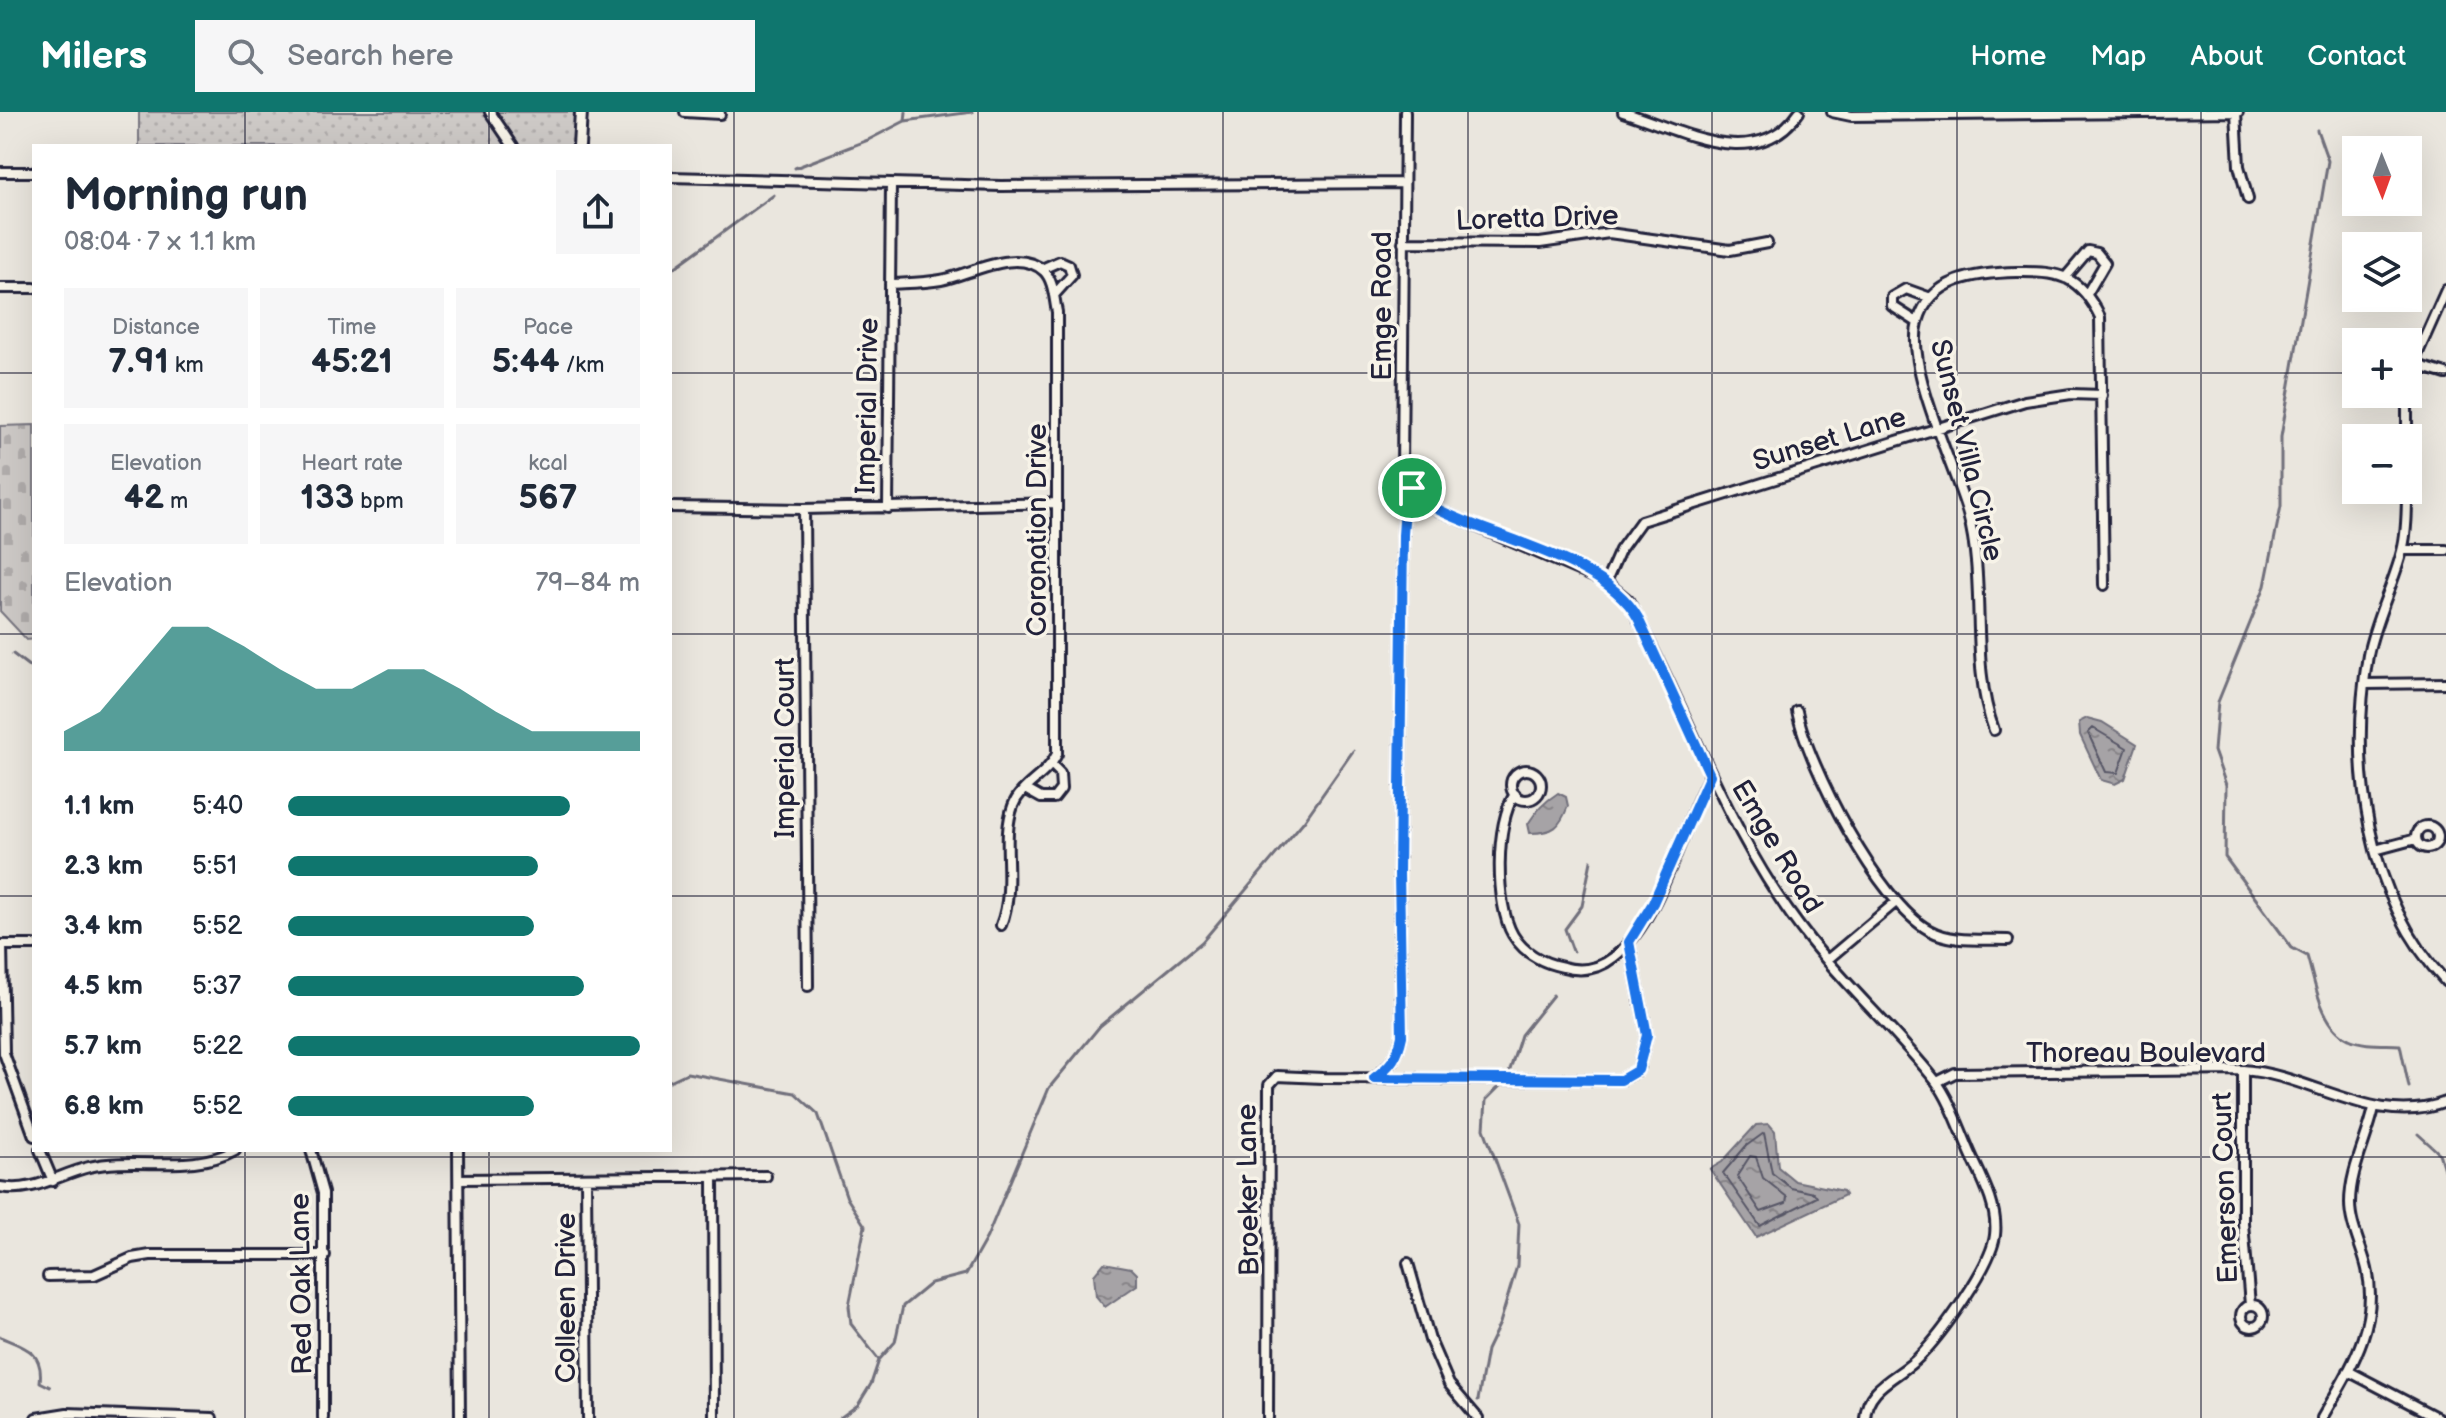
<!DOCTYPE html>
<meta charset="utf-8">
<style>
body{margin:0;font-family:"Balsamiq Sans",sans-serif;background:#f6f6f7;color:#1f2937;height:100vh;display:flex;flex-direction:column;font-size:30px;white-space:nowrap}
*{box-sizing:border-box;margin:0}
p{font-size:26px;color:#747a83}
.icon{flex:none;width:44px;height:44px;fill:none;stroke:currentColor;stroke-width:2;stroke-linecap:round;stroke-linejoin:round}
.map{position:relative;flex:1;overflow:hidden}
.drawer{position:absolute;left:32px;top:32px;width:640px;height:1008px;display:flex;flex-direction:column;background:#fff;border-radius:0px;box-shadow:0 8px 32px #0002}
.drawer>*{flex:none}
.needle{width:52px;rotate:179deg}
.controls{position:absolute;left:2342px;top:24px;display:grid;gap:16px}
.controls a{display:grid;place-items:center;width:80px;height:80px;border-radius:0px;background:#fff;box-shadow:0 8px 32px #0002;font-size:40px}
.pin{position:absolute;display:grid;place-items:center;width:68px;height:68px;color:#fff;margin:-34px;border:4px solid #fff;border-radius:50%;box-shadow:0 2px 8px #0007}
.round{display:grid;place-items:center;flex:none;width:84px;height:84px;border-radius:0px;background:#f6f6f7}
.headline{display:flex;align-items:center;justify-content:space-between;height:136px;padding:0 32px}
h1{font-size:44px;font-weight:800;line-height:60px}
.figures{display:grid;grid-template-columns:repeat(3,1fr);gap:12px;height:136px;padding:8px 32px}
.figures div{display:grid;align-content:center;border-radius:0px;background:#f6f6f7;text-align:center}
.figures b{font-size:34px;font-weight:800}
.figures small{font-size:22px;font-weight:400}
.figures p{font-size:22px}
.chart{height:224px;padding:16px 32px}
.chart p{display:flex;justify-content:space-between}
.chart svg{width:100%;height:144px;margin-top:8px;fill:#0f766e;opacity:.7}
ul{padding:0 32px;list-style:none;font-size:26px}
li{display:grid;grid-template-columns:128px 96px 1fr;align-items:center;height:60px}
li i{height:20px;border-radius:10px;background:#0f766e}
header{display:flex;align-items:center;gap:48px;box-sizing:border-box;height:112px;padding:0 40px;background:#0f766e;color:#fff}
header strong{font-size:38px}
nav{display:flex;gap:44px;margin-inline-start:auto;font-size:28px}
.search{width:560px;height:72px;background:#f6f6f7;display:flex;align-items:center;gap:20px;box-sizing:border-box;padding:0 28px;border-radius:0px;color:#747a83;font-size:30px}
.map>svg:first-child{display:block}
.cemetery{fill:url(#cemetery-stones);stroke:#787680;stroke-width:2}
.park{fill:url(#park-dots);stroke:#787680;stroke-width:2}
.water{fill:url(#water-ripples);stroke:#716f7b;stroke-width:2}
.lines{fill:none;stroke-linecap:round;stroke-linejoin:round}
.shore{stroke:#575666;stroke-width:2}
.stream{stroke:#716f7b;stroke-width:3}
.minor-casing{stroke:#22223b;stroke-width:14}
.tertiary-casing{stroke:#22223b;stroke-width:16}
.minor{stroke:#f7f3e8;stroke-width:8}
.tertiary{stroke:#f7f3e8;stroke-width:10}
.route-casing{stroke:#fff;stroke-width:16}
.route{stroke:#1a73e8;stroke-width:10}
.grid{fill:none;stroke:#22223b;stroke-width:2;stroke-opacity:0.55}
.labels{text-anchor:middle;stroke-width:7;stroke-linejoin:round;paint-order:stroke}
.street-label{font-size:28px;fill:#22223b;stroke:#f7f3e8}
</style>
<header>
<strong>Milers</strong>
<div class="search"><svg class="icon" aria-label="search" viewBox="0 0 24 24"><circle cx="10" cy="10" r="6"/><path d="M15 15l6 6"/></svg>Search here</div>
<nav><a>Home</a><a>Map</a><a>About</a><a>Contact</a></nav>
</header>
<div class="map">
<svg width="2446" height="1306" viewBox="0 0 2446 1306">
<defs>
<pattern id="cemetery-stones" width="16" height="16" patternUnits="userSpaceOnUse" patternTransform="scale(2)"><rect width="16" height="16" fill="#cdc9c6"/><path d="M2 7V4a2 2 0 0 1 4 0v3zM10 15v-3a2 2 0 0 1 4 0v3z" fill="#b0acab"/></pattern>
<pattern id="park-dots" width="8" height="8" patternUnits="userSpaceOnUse" patternTransform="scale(2)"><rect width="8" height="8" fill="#cdc9c6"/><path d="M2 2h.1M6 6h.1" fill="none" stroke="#b0acab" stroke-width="1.8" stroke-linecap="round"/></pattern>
<pattern id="water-ripples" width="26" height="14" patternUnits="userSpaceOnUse" patternTransform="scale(2)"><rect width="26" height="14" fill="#a6a3a6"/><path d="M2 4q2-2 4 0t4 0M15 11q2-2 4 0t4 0" fill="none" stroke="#878488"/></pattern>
</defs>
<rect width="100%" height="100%" fill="#eae6de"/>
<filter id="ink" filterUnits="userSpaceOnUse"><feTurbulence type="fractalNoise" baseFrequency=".0125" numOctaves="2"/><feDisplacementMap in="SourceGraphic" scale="16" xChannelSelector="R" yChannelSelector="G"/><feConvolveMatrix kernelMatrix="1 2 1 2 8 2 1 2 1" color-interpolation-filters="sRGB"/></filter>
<g filter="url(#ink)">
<path class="cemetery" d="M 34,313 L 34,527 L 27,528 L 0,499 L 0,314 Z"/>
<path class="park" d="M 139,0 L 581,0 L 579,34 L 139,34 Z"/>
<path class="water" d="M 2087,606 L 2102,610 L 2137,632 L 2125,667 L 2115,672 L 2101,668 L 2080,623 L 2079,610 Z
M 1558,681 L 1566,685 L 1568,694 C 1560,715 1554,721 1530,721 L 1528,712 C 1537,698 1544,690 1558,681 Z
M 1769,1012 L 1775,1019 L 1778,1055 L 1795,1069 L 1843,1079 L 1845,1083 L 1756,1125 L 1710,1057 L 1722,1050 L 1756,1013 Z
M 1104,1151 L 1131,1156 L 1137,1162 L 1137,1173 L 1105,1195 L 1096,1184 L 1094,1163 Z"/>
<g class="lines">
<path class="shore" d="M 2093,616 L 2127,636 L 2118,661 L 2106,660 L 2088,621 Z
M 1764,1021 L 1772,1061 L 1791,1076 L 1814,1081 L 1817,1085 L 1760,1114 L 1723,1061 L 1746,1034 Z
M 1750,1044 L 1756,1045 L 1763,1066 L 1787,1085 L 1786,1091 L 1761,1100 L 1737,1064 Z"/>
<path class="stream" d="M 905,9 L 906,0
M 2317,18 L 2328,49 L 2281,325 L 2281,394 L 2265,474 L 2218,590 L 2214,639 L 2226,673 L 2225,745 L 2292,836 L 2307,844 C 2315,870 2321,915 2349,927 C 2364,934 2383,932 2400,933 L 2409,975
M 795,56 L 868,28 L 905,9 L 972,0
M 670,159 L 774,83
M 13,542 L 34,558
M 1573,839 L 1565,817 L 1582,794 L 1591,749
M 1509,961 L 1521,923 L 1553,883
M 670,969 L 687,961 L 795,981 L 818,1002 L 847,1086 L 865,1114 L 849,1194 L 851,1212 L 879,1248
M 2418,1022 L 2439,1041 L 2446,1064
M 0,1225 C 24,1235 44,1239 40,1270 L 50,1275
M 1478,1288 L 1487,1238 L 1500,1211 L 1517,1154 L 1519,1112 L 1484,1017 L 1486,988 L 1503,971
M 840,1306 L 858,1293 L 871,1272 L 879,1248 L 895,1230 L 903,1194 L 931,1171 L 966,1162 L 987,1125 L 1049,976 L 1100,914 L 1202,830 L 1304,709 L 1353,639"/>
<g class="minor-casing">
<path id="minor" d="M 490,0 L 513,34
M 685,0 L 720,2
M 1405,0 L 1402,360 L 1419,386 L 1438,398 L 1606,470 L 1628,488 C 1690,602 1728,726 1810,828 C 1849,877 1896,919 1935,968 C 1952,990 1962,1024 1974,1049 C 1985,1072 1998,1098 1995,1123 C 1992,1153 1941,1223 1919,1245 C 1900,1265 1867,1273 1865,1306
M 1623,0 C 1680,18 1757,62 1799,0
M 1832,0 L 1851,4 L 2238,0
M 2236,0 L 2239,54 L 2248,87
M 0,60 L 34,60
M 670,65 L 1001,74 L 1403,71
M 1403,130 L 1540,131 L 1609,121 L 1730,138 L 1767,131
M 1042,157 L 1060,149 L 1069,153 L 1072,163 L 1054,183
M 2065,166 L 2088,139 L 2097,141 L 2105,151 L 2087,182
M 890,172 C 907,171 924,171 941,168 C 969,163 1017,134 1044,159 C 1054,169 1054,187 1057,200 L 1057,642 C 1047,664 1021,672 1013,694 C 1000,729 1017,772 1001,813
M 0,176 L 34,176
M 1917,210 L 1892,194 L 1892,185 L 1906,177 L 1931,186
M 2413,252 L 2446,262
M 2408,276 L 2413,252 L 2446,178
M 2407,326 L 2407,282
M 2407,378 C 2407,397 2407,421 2402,439 C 2393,474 2375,507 2368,543 C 2349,656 2366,784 2446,870
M 670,395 L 804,397 L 1057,391
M 888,396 L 891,72
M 804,397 L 808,874
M 2403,438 L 2446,438
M 1606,470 L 1620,438 L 1641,409 L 2025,289 L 2071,282 L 2102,283
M 2365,572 L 2446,571
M 1797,599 C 1808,654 1879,791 1929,818 C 1952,831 1982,827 2008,828
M 1994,618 C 1969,550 1987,473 1968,402 C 1955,355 1905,256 1918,210 C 1930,165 1978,161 2017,160 C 2060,159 2080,164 2100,205 L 2104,473
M1511 673a15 15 0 1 1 30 0a15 15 0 1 1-30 0Z
M 1025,677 L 1041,686 L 1054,686 L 1061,677 L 1060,661 L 1052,653
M 1515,682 C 1495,710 1495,793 1513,823 C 1524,841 1543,851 1563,855 C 1581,860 1599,857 1614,845 C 1661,808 1681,716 1710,663
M2416 725a11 11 0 1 1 22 0a11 11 0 1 1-22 0Z
M 2375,738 L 2416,727
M 1,833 L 34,833
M 2,833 L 4,941 L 34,1024
M 1827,848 L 1896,790
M 2243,958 L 2243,1111 L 2250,1193
M 1375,965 C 1391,953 1398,944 1402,924 L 1399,761 L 1403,423 L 1406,382 L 1412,376
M 1937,970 L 1955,961 L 2243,958 C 2313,963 2375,1017 2446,990
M 40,1038 L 53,1069
M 311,1038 L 323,1081 L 323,1306
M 458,1038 L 460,1306
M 713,1065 L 714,1306
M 586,1066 L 588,1306
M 459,1067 L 766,1064
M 0,1075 C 34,1081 57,1063 89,1055 C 136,1044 192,1062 235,1038
M 1408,1151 L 1430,1228 L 1449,1272 L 1478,1306
M 48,1164 L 94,1163 L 132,1146 L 150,1143 L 325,1143
M2241 1204a11 11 0 1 1 22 0a11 11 0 1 1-22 0Z
M 2348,1259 L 2438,1306
M 36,1306 L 67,1301 L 212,1306
M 1268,1306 L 1269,973 L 1277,964 L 1323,966 L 1621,968 L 1638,958 L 1647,923 L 1629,830
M 2322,1306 C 2349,1258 2380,1214 2367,1157 C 2362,1135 2350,1114 2350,1091 C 2350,1058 2367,1028 2374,996"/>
</g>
<g class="tertiary-casing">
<path id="tertiary" d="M 579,34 L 581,0"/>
</g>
<use href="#minor" class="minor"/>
<use href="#tertiary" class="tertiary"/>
</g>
</g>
<g class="lines" filter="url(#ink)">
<g class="route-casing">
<path id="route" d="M 1412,376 C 1426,395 1447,402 1469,411 C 1521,432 1610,455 1638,506 L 1710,663 L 1653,791 L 1629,830 L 1647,923 L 1638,958 L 1621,968 L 1374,966 C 1391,954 1398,944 1402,924 L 1399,761 L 1403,423 L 1406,382 Z"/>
</g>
<use href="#route" class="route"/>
</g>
<path class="grid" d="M 245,0 L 245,34M 489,0 L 489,34M 734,0 L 734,1306M 978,0 L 978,1306M 1223,0 L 1223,1306M 1468,0 L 1468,1306M 1712,0 L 1712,1306M 1957,0 L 1957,1306M 2201,0 L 2201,1306M 0,261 L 34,261M 670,261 L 2356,261M 2408,261 L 2446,261M 0,522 L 34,522M 670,522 L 2446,522M 0,784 L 34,784M 670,784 L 2446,784M 245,1038 L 245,1306M 489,1038 L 489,1306M 0,1045 L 2446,1045"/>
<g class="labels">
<g class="street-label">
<text transform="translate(1537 105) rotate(-2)" y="10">Loretta Drive</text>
<text transform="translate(1381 194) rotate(-90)" y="10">Emge Road</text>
<text transform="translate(866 294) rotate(-89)" y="10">Imperial Drive</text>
<text transform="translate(1829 326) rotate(-17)" y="10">Sunset Lane</text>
<text transform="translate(1968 338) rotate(76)" y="10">Sunset Villa Circle</text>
<text transform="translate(1036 418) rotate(-90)" y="10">Coronation Drive</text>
<text transform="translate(784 636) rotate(-90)" y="10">Imperial Court</text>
<text transform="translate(1778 734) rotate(59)" y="10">Emge Road</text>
<text x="2146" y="950">Thoreau Boulevard</text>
<text transform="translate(2224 1076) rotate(-92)" y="10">Emerson Court</text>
<text transform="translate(1247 1078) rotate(-91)" y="10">Broeker Lane</text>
<text transform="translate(300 1172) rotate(-91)" y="10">Red Oak Lane</text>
<text transform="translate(565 1186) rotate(-90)" y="10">Colleen Drive</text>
</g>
</g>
</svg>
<div class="controls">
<a><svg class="needle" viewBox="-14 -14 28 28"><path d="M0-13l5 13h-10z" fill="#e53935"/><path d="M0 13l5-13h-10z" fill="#747a83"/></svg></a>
<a><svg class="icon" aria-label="layers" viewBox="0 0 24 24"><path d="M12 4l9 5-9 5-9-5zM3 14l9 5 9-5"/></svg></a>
<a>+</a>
<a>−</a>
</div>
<div class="pin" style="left:1412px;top:376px;background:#1e9e55"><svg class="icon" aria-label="arrive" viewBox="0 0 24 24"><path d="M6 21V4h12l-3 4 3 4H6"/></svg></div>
<section class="drawer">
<div class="headline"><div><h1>Morning run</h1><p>08:04 · 7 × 1.1 km</p></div><a class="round"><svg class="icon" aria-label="share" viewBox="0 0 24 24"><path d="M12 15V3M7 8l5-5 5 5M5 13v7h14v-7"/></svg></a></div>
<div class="figures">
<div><p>Distance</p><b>7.91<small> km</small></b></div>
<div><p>Time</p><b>45:21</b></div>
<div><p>Pace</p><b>5:44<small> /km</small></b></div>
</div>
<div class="figures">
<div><p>Elevation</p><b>42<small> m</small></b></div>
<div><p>Heart rate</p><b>133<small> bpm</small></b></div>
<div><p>kcal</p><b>567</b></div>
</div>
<div class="chart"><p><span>Elevation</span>79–84 m</p>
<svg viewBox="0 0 160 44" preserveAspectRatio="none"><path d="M0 44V38L10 32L20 19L30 6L40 6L50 12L60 19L70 25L80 25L90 19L100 19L110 25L120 32L130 38L140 38L150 38L160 38V44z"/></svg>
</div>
<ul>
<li><b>1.1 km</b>5:40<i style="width:80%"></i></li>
<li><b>2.3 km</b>5:51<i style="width:71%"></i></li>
<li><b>3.4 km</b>5:52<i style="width:70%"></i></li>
<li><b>4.5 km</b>5:37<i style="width:84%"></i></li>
<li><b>5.7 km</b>5:22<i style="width:100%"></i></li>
<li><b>6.8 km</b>5:52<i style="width:70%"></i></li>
</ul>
</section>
</div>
